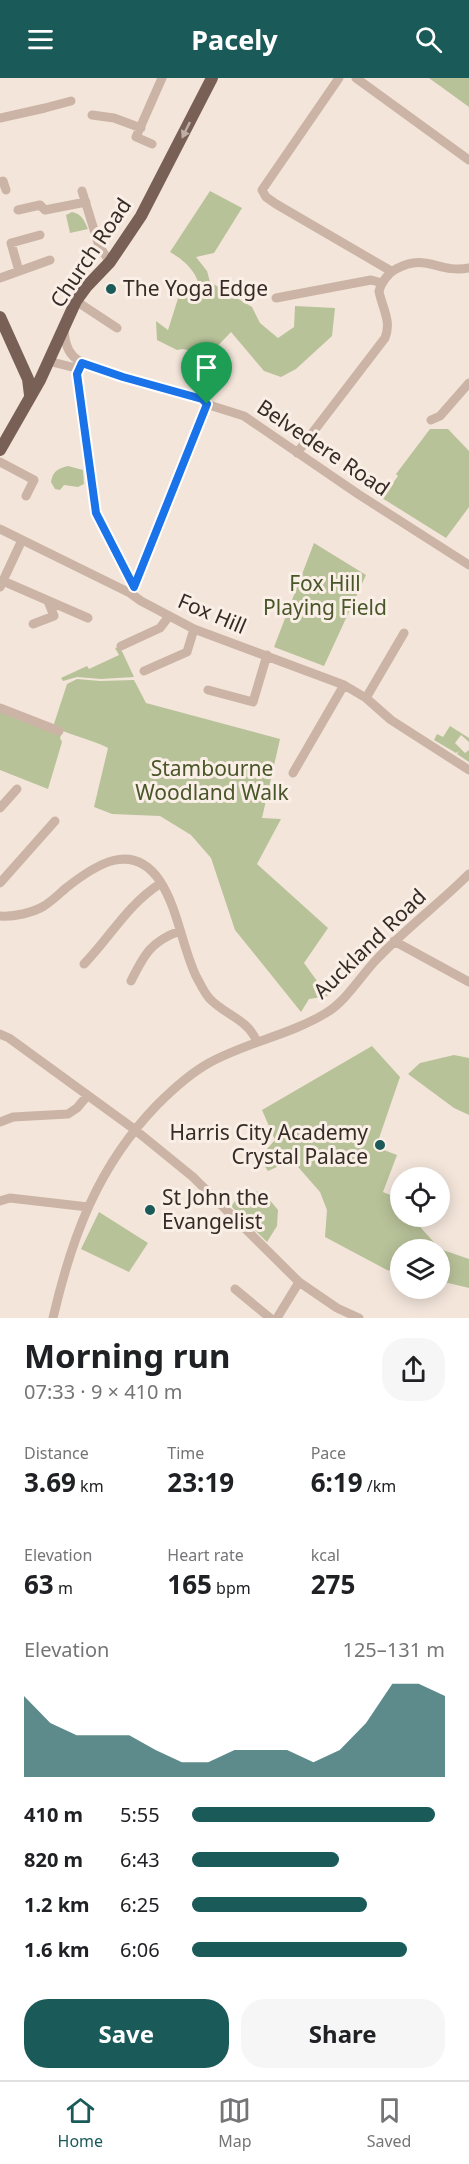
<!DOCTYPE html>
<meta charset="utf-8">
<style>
body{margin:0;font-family:"Noto Sans",sans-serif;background:#f6f6f6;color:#202124;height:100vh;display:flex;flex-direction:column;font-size:22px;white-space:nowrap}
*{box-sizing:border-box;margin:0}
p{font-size:20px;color:#757577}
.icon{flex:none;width:33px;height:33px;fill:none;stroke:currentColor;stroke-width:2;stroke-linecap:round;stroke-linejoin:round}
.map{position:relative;height:1240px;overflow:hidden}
.side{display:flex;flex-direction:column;background:#fff;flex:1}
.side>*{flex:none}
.fabs{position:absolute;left:390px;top:1089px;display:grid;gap:12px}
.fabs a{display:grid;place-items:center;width:60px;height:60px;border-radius:50%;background:#fff;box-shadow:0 3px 15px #0003;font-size:30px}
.pin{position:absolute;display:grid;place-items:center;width:51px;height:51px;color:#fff;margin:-62px -26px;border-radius:50% 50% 50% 0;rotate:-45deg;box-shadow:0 0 6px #0007}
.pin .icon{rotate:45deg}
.round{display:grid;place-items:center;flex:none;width:63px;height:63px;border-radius:24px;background:#f6f6f6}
.headline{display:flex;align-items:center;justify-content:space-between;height:102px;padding:0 24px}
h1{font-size:33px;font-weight:700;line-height:45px}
.stats{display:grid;grid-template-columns:repeat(3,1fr);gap:9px;height:102px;padding:6px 24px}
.stats div{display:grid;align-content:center}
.stats b{font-size:26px;font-weight:700}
.stats small{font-size:16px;font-weight:400}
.stats p{font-size:16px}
.chart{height:168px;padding:12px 24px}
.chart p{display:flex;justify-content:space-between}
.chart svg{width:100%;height:108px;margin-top:6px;fill:#1a5a59;opacity:.7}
.action{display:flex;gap:12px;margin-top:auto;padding:12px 24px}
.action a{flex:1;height:69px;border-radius:24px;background:#1a5a59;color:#fff;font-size:24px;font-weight:700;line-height:69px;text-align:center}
.action a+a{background:#f6f6f6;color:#202124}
ul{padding:0 24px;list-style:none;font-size:20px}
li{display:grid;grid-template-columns:96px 72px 1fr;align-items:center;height:45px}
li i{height:15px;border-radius:8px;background:#1a5a59}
header{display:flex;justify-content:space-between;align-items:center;height:78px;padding:0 24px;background:#1a5a59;color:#fff;font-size:27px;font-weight:700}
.tab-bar{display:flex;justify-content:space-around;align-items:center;height:84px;border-top:2px solid #e0e0e0;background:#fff;font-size:16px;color:#757577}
.tab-bar a{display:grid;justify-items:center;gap:3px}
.tab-bar .active{color:#1a5a59}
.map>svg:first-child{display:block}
.green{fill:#b8c299}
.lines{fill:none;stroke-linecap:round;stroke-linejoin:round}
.minor{stroke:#cbb4a5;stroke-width:9}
.major{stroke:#796057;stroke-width:12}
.oneway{fill:#c0afa6}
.route-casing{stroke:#fff;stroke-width:12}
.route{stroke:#1a73e8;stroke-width:8}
.poi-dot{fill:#1a5a59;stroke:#faefe6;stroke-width:2}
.labels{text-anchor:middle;stroke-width:6;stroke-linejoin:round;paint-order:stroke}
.street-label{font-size:21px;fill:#372b27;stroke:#faefe6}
.poi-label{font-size:21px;fill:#372b27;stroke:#faefe6;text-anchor:start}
.park-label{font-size:21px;fill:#495629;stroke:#faefe6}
</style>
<header><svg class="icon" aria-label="menu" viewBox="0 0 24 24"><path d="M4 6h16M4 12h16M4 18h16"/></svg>Pacely<svg class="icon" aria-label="search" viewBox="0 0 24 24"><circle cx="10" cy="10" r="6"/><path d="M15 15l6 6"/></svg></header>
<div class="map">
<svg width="469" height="1240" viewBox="0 0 469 1240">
<rect width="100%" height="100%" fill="#f3e5da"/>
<path class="green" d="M 429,0 L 469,0 L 469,29 Z
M 210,113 L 242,130 L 214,175 L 196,179 L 207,193 L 210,204 L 252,229 L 260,245 L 278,260 L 294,249 L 295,228 L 335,230 L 332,258 L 296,291 L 281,299 L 264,293 L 231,254 L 209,277 L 183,271 L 177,272 L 157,262 L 156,243 L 168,252 L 181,211 L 200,213 C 198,194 185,183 170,174 Z
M 72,134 C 82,136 84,142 88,151 L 70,155 L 66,137 Z
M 430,351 L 448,351 L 469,373 L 469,429 L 446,460 L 382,420 L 398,398 L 396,396 Z
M 68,388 L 83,392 L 84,406 L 78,409 L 64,407 L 60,412 L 55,411 L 51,404 C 53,393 57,391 68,388 Z
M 314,465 L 366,497 L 324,588 L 274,569 Z
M 120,569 L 134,599 L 101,601 L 77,599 L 63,603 L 61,600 L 87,588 L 89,591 L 119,577 L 115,570 Z
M 77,601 L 100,603 L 134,602 L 146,625 L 280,661 L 262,740 L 281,741 L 257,786 L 328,850 L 304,885 L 328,918 L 309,921 L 301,934 L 235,852 L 211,780 L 191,757 L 160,738 L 112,736 L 94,729 L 108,670 C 95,663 78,659 63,653 L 60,660 L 62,664 L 48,711 L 0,692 L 0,633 L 52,652 L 67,606 Z
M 450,648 L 469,660 L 469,664 L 461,657 L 455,665 L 465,675 L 469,672 L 469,684 L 457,676 L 459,673 L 456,675 L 434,662 L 437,656 L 443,659 Z
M 372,968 L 400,999 L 376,1069 L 397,1077 L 383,1114 L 400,1121 L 400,1138 L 414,1139 L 413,1141 L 440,1171 L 469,1181 L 469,1210 L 440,1203 L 440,1172 L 400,1172 L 400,1195 L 387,1192 L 325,1159 L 327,1132 L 320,1114 L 292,1082 L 268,1093 L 259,1080 L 275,1062 L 262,1032 Z
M 454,977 L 469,980 L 469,1037 L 454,1030 L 408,996 L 420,985 Z
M 244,1113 L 263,1114 L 278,1132 L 277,1148 L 267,1164 L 231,1128 Z
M 99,1134 L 148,1165 L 129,1194 L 81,1171 Z"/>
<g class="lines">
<path class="minor" d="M 339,0 L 262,112 L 266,119 L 276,126 L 391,193
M 356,0 L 469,82
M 92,37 L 114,40 L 141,50
M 0,40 L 45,30 L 71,23
M 152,66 L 136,59 L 162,0
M 0,104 L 3,103 L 6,112
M 82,113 L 99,168 L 110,184
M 18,132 L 40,127 L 45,132 L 86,124
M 19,193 L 11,165 L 40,157
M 0,200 L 50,182
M 276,220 L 371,202 L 382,205
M 76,223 L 117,250
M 64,252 C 65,261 66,271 73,278 C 86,293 178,314 202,321 L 206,326 L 244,338 L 358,416 L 469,487
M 48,283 L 72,289 L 81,288
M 82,285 L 77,296 L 96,435 L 133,509
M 431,342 L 440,338 L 469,305
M 297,375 L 385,260 C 392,243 382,230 379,213 C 381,205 388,195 396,191 C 427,174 438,196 469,190
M 0,384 L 34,402 L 26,418
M 0,451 L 130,515 L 141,523 L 194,551 L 344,607 L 366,620 L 391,642 L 469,692
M 3,503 L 88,540
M 0,509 L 22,462
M 131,513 L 190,372 L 206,326
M 33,546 L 54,538 L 48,523
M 121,568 L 160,550 L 169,538
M 144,593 L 187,574 L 194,551
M 208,612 L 253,624 L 267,577
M 366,620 L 404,555
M 0,630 L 59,653
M 293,695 L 344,607
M 0,730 L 17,711
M 0,805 L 55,743
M 0,838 C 14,839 32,835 44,828 C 52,823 59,816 66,810 C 95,787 132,762 160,803 C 178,831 182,868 196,898 C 200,905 204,915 210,921 C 225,937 248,941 257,964
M 394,863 L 469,904
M 84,886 C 112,857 126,828 161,805
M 131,903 C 144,877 151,863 180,853
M 0,956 L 9,960 L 134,1051 L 193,1099 L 299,1204 L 337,1230 L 359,1240
M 0,1044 L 13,1039 L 68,1036 L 77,1030 L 87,1018
M 0,1123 L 10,1120 L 88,1129
M 235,1211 L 270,1240
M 53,1240 C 72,1158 98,1088 157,1027 C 173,1011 189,996 209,985 C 247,964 290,957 326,935 C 346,923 360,899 376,882 C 405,851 439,826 469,796
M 277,1240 L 299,1204"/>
<path class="major" d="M 0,239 L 28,301 L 30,317
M 0,372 L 40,302 L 76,223 L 87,208 L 110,184 L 141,138 L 212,0"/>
</g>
<defs><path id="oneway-solid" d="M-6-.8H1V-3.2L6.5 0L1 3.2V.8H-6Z" transform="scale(1.5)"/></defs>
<use class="oneway" href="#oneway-solid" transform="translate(186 52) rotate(116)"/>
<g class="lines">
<g class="route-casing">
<path id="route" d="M 82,285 L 123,299 L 202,321 L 207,326 L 134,509 L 96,435 L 77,296 Z"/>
</g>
<use href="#route" class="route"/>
</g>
<g class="poi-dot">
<circle cx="111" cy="211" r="6"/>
<circle cx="380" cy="1067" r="6"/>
<circle cx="150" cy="1132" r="6"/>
</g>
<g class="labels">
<g class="street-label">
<text transform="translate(91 175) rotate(-56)" y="7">Church Road</text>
<text transform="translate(323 370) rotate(34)" y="7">Belvedere Road</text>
<text transform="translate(212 536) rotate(23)" y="7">Fox Hill</text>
<text transform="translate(370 866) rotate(-44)" y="7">Auckland Road</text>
</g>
<g class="poi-label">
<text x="123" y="218">The Yoga Edge</text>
<text x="368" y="1062" text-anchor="end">Harris City Academy<tspan x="368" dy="24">Crystal Palace</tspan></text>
<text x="162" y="1127">St John the<tspan x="162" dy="24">Evangelist</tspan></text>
</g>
<g class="park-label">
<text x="325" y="513">Fox Hill<tspan x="325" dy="24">Playing Field</tspan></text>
<text x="212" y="698">Stambourne<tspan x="212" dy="24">Woodland Walk</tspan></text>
</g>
</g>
</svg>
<div class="fabs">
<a><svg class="icon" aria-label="locate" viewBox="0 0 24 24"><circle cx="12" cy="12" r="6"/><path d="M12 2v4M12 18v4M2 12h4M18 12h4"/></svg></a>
<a><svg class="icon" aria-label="layers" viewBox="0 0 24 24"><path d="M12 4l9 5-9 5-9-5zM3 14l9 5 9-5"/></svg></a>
</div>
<div class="pin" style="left:207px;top:326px;background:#1e9e55"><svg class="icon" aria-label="arrive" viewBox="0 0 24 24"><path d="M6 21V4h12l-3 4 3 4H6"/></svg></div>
</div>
<section class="side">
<div class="headline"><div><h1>Morning run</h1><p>07:33 · 9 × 410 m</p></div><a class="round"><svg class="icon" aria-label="share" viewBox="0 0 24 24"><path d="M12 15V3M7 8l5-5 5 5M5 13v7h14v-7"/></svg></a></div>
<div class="stats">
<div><p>Distance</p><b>3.69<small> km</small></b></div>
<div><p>Time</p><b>23:19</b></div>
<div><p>Pace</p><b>6:19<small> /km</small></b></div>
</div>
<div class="stats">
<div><p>Elevation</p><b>63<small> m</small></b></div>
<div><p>Heart rate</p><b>165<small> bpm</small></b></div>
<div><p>kcal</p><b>275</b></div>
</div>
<div class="chart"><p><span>Elevation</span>125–131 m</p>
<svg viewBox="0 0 160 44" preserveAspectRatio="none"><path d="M0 44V11L10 22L20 27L30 27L40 27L50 33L60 38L70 38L80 33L90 33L100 33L110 38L120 33L130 22L140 6L150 6L160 11V44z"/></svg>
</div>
<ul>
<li><b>410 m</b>5:55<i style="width:96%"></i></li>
<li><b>820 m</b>6:43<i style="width:58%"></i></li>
<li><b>1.2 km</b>6:25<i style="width:69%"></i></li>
<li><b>1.6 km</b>6:06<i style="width:85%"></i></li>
</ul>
<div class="action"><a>Save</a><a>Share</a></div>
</section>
<nav class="tab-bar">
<a class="active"><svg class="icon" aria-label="home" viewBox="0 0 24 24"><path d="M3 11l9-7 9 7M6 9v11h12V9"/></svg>Home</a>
<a><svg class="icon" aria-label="map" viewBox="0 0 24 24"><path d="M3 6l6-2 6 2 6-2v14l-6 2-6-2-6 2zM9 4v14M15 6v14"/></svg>Map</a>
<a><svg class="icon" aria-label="saved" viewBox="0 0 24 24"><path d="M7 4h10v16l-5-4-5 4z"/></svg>Saved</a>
</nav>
